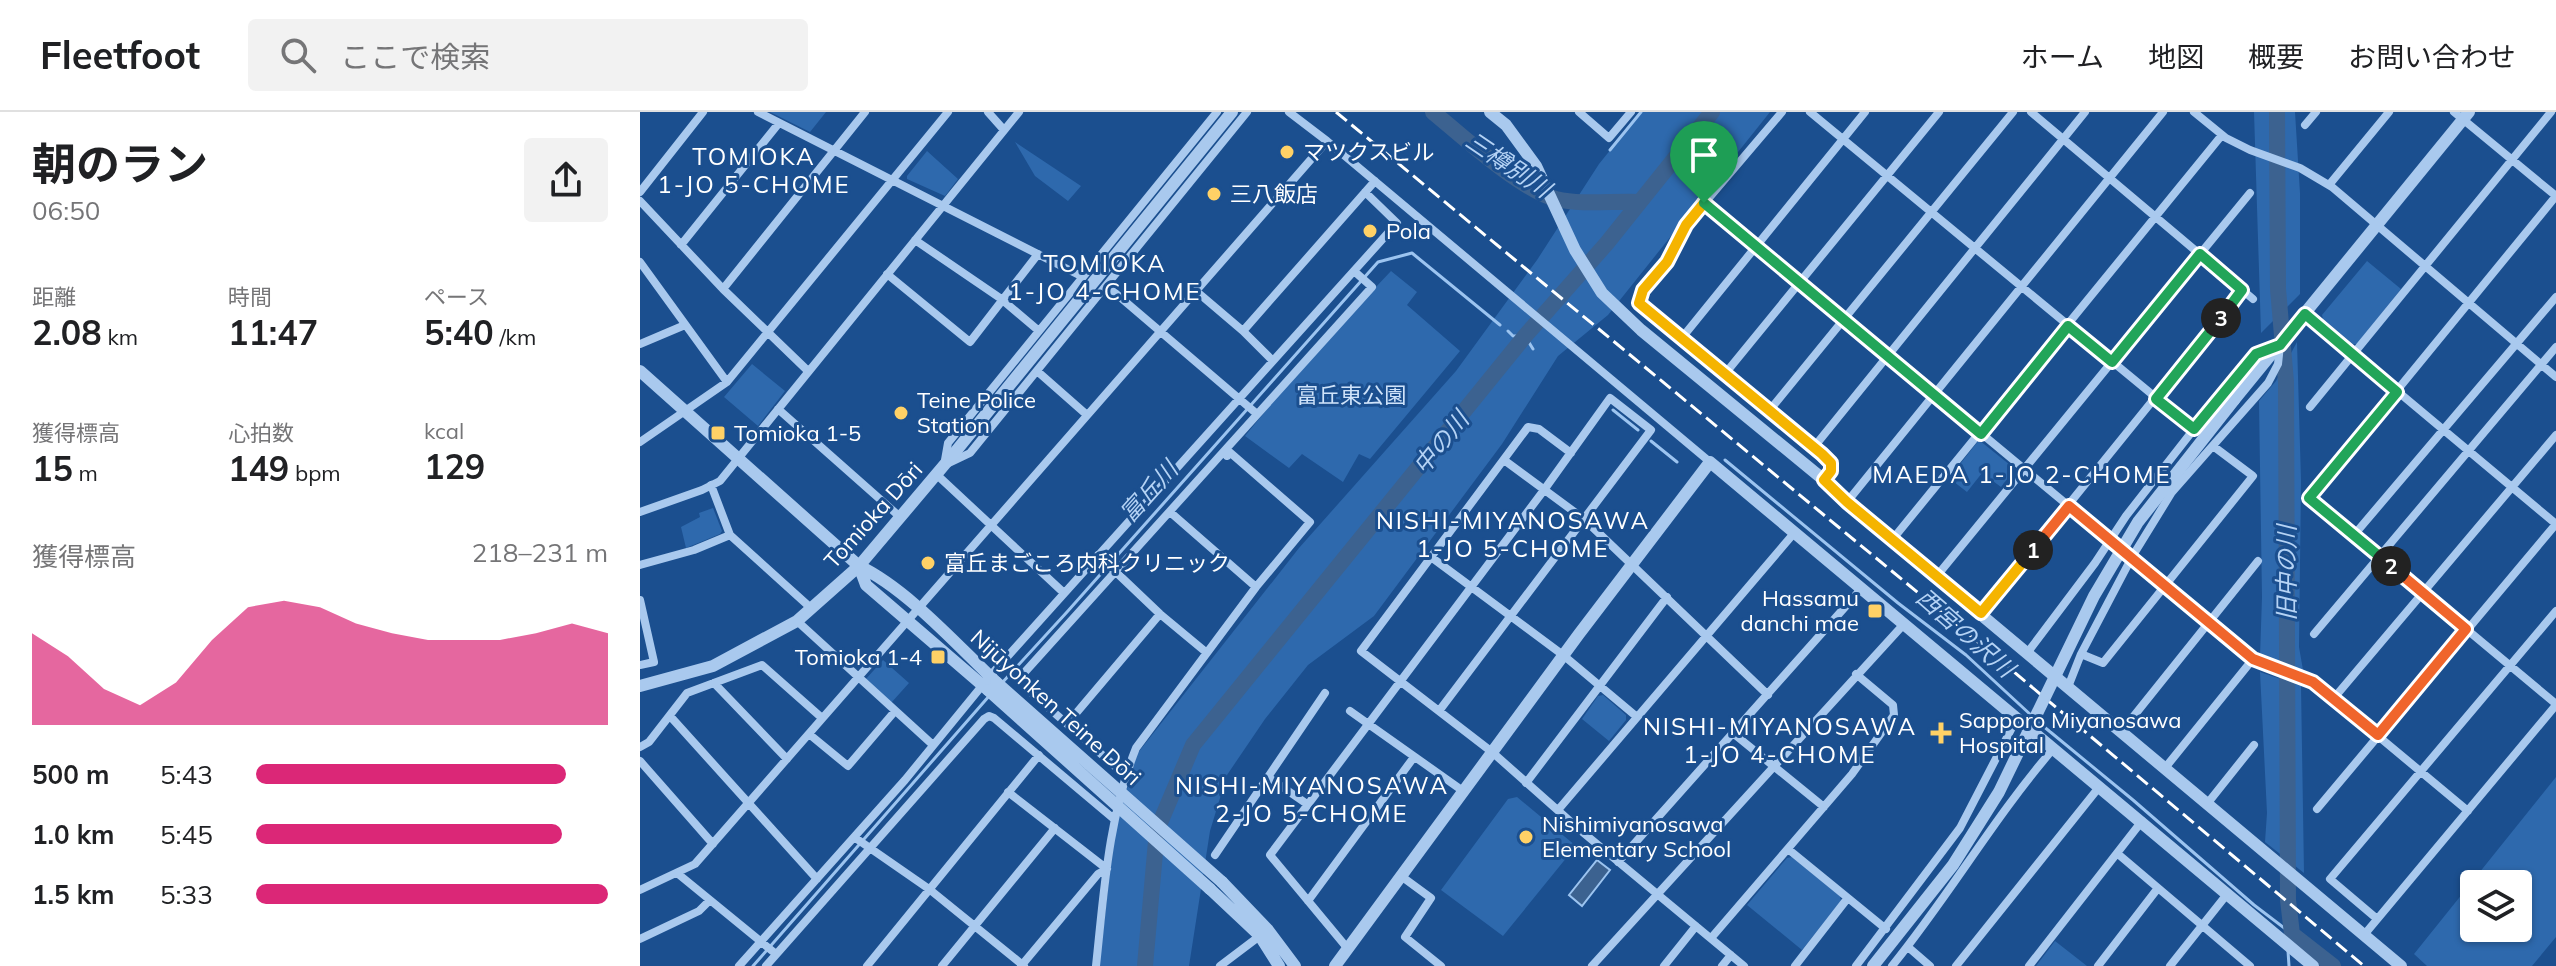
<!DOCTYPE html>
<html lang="ja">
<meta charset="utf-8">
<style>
body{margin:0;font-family:Mulish,"Noto Sans JP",sans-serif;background:#f2f2f2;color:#202124;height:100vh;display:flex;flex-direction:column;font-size:30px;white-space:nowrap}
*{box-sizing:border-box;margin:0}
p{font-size:26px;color:#757577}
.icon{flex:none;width:44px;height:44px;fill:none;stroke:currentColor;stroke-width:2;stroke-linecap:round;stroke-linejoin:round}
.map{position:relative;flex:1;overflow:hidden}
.sheet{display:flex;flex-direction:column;background:#fff;width:640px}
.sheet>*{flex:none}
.buttons{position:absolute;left:1820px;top:758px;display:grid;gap:16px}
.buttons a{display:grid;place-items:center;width:72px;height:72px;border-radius:8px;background:#fff;box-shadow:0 2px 6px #0004;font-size:40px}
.pin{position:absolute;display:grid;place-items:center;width:68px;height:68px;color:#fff;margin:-82px -34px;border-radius:50% 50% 50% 0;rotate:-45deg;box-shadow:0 0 8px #0007}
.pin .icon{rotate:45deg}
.km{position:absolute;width:40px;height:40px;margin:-20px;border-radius:50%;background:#222;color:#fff;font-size:22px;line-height:40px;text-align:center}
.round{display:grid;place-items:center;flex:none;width:84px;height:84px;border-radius:8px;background:#f2f2f2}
.headline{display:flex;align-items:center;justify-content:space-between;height:136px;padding:0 32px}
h1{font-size:44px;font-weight:700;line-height:60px}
.stats{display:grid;grid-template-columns:repeat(3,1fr);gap:12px;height:136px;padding:8px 32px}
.stats div{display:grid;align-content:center}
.stats b{font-size:34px;font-weight:700}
.stats small{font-size:22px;font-weight:400}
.stats p{font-size:22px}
.chart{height:224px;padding:16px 32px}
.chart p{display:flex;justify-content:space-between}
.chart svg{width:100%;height:144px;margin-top:8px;fill:#db2777;opacity:.7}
ul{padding:0 32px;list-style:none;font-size:26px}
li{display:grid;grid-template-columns:128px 96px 1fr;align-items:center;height:60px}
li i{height:20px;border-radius:10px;background:#db2777}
header{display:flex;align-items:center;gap:48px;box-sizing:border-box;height:112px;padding:0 40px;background:#fff;border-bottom:2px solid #e0e0e0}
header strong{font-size:38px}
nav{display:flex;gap:44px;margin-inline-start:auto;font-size:28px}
.search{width:560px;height:72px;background:#f2f2f2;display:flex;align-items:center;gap:20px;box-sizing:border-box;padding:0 28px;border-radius:8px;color:#757577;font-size:30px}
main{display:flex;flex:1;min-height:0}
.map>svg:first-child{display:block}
.green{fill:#2e69ad;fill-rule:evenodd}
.water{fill:#3c6290;stroke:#9cc4f0;stroke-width:2}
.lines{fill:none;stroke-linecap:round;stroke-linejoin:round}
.stream{stroke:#9cc4f0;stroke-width:3}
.river{stroke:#3c6290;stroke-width:16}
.minor{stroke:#a9c9ee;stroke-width:8}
.tertiary{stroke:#a9c9ee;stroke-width:12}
.rail{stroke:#fff;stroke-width:3;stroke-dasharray:14 6;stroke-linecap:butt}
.tertiary-bridge{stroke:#a9c9ee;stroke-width:12}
.split-1-casing{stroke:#fff;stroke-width:16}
.split-2-casing{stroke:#fff;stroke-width:16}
.split-3-casing{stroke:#fff;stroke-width:16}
.split-4-casing{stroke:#fff;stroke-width:16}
.split-1{stroke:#f5b400;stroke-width:10}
.split-2{stroke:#f0652b;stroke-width:10}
.split-3{stroke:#22a559;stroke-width:10}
.split-4{stroke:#22a559;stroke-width:10}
.poi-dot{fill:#ffd166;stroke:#1b4f8f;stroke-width:3}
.labels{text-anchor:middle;stroke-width:6;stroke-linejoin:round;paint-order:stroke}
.poi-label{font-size:22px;fill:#fff;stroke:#1b4f8f;text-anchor:start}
.park-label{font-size:22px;fill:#cfe3fa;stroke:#1b4f8f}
.street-label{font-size:22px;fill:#fff;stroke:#1b4f8f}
.neighbourhood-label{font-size:24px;letter-spacing:2px;fill:#fff;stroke:#1b4f8f}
.water-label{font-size:24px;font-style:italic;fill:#b5d3f5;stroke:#1b4f8f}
</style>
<header>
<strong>Fleetfoot</strong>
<div class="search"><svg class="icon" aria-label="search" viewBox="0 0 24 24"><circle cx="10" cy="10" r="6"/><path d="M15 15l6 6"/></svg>ここで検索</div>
<nav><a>ホーム</a><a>地図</a><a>概要</a><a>お問い合わせ</a></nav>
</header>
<main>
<section class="sheet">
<div class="headline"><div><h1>朝のラン</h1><p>06:50</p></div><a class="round"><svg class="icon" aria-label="share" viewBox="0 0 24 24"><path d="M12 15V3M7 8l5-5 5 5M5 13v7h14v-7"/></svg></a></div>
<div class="stats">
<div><p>距離</p><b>2.08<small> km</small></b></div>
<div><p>時間</p><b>11:47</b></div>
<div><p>ペース</p><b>5:40<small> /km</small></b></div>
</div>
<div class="stats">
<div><p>獲得標高</p><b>15<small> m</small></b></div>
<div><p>心拍数</p><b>149<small> bpm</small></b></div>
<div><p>kcal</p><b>129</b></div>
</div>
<div class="chart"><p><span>獲得標高</span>218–231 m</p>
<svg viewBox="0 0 160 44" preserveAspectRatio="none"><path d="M0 44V16L10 23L20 33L30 38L40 31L50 18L60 8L70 6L80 8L90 13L100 16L110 18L120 18L130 18L140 16L150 13L160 16V44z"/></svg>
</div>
<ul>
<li><b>500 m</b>5:43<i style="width:88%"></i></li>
<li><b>1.0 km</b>5:45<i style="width:87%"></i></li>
<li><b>1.5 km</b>5:33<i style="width:100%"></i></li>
</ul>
</section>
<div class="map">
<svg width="1916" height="854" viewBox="0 0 1916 854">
<rect width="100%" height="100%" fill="#1b4f8f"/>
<path class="green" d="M 130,0 L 186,0 L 170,20 Z
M 1001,0 L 1130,0 L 968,203 L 918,244 L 862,332 L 734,504 L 668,553 L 625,607 L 587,663 L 570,719 L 549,854 L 459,854 L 475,718 L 497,642 L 659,436 L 816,259 L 897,148 L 959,52 Z
M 1614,0 L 1655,0 L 1660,81 L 1660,182 L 1621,221 Z
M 375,30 L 441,74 L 428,89 L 395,64 Z
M 287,39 L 318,67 L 305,84 L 267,67 L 267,64 Z
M 1727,149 L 1761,177 L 1717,232 L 1713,232 L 1683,207 L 1682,203 Z
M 751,159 L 777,180 L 767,193 L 820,239 L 730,347 L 719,342 L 703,370 L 662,342 L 649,356 L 605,324 L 670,245 Z
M 1657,230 L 1661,369 L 1659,535 L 1663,558 L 1620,545 L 1622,485 L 1619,289 L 1636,269 Z
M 112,252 L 145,279 L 118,314 L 84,285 Z
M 1339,328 L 1375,357 L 1361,375 L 1342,361 L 1327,380 L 1309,366 Z
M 73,396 L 82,419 L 80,422 L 46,436 L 41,415 L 60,405 L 59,401 Z
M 243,548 L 269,571 L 251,591 L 225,568 Z
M 1620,560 L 1661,574 L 1664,761 L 1625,730 L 1627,701 Z
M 963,583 L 986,603 L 986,608 L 969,629 L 942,607 L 958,584 Z
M 1916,665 L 1916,825 L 1892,854 L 1787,854 L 1774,842 ZM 1834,772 L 1878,772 L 1878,816 L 1834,816 Z
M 877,685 L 936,734 L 863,824 L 801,778 L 868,687 Z
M 1152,745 L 1200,784 L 1201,789 L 1162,838 L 1107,793 L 1147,746 Z
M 1415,829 L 1447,854 L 1396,854 Z"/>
<path class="water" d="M 957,748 L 970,758 L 942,794 L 929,783 Z"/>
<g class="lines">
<path class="stream" d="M 970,38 L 1001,0
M 868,219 L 873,224 L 885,224 L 893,237
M 973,298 L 998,318
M 1011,329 L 1037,350
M 1085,348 L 1258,491 L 1326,543 L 1392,604
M 361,572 L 427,500 L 738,150 L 772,141 L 860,213
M 1397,609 L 1493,688 L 1614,793 L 1652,822
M 1648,839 L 1649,854
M 113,854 L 350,583"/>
<path class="river" d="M 793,0 C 822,24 881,78 916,87 C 942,93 971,89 998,90
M 1637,0 L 1638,177 L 1646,270 L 1648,788 L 1652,822 L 1693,854
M 505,854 L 517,718 L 553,633 L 885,224 L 967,131 L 1072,0"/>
<path class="minor" d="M 118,0 L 443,165
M 348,0 L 364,18
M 649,0 L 687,29 L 1070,350
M 939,0 L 969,26 L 991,0
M 1142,0 L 1046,113 L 1027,150 L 1003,178 L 999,191 L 1191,351 L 1191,359 L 1184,368
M 1170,0 L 1554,317
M 1391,0 L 1613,187
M 1554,0 L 1586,26 L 1610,38 L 1660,56 L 1692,75 L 1916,265
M 1814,0 C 1848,28 1882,56 1916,84 L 1669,386 L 1916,592
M 1665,13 L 1676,0
M 1689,73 L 1749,0
M 0,80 L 63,0
M 0,89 L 83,177 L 168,259
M 1064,91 L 1613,547 L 1678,574 L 1828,699
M 275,128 L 360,186 L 399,219
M 41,133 L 139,11
M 0,150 L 87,270
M 247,162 L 330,230 L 398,142
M 467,174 L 617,302
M 83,177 L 225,0
M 556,179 L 603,219 L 633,249
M 1665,202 L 1916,412
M 603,219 L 735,69
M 1041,227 L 1225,0
M 0,232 L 45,213
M 397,259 L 447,303
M 1084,263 L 1299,0
M 1670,295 L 1911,0
M 138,297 L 259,404
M 1129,299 L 1373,0
M 0,330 L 87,270 L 308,0
M 1174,335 L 1445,0
M 931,341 L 899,317 L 888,315 L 721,539 L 852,640 L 940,718 L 1104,854
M 305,348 L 308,331 L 577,0
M 864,348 L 944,407 L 1128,583
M 309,351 L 330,341 L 607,0
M 296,362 L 424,481
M 71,373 L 90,423 L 172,497
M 1207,390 L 1523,0
M 0,400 L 62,378 L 80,369 L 379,0
M 530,400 L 616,475
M 1714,423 L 1916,185
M 1252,428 L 1582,23
M 458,443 L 520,502 L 567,541
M 791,445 L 923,543 L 997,605
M 0,453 L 54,438 L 90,423
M 1296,465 L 1610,81
M 0,488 L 14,550 L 0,553
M 1341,501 L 1602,178
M 157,509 L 293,633
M 1674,522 L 1916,235
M 1388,540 L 1455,451 L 1486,404 L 1572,294 L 1616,242 L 1640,233 L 1638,252 L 1628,271 L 1532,380 L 1492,445 L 1441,542 L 1428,575
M 1441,542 L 1463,551 L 1613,364 L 1573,334
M 74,571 L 147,647
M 1694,586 L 1916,323
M 710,599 L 823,679
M 30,604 L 177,767
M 427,612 L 520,502
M 1481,620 L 1618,449
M 169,622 L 208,654 L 255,599
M 1094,622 L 1184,695
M 0,635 L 9,630 L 47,581 L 122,553 L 182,606
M 0,649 L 73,732
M 1525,656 L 1613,547
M 485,663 L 385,575 L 384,561 L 732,175 L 714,159
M 628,665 L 667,692
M 886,671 L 1027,485
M 368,680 L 467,757 L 458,762 L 381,854
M 1567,692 L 1614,633
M 1677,697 L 1916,412
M 918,698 L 1155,420
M 214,725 L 289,777 L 384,854
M 1148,737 L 1246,817
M 1478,742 L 1610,854
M 575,743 L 685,581
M 978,750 L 1222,476
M 37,761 L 136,842
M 761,764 L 791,786 L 765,825 L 801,854
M 0,778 L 55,752 L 687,29
M 668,789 L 774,645
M 1736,806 L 1690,767 L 1916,499
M 1724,823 L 1916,593
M 1072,825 L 1212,662 L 1254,603 L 1253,593 L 1216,562
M 0,827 L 59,799 L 70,788
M 1268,835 L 1290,854
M 708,837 L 630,743 L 904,378 L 970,286 L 1011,318 L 799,599
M 99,854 L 265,668 L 350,564 L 757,111 L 725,80
M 126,854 L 344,607 L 349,604 L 354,606 L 474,707
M 227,854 L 399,643
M 302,854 L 415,716
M 456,854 C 464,780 468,706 496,636 L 616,475 L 670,410 L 586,337 L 587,344
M 580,854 L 621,823
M 952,854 L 1264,512
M 1024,854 L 1056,814
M 1082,854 L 1091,843
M 1155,854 L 1207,787
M 1216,854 L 1320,716 L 1377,606
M 1252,854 C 1309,784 1355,704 1414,636
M 1316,854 L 1460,674
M 1389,854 L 1502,709
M 1458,854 L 1518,776
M 1530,854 L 1588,781"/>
<path class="tertiary" d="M 850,0 L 866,13 L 896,54 L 935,138 L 962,181 L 1001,218 L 1184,368 L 1296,465 L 1761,854
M 0,259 L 219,454 C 267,477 317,533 356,570
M 1594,288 L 1829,0
M 219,454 L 226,473 L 348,578
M 0,574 L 73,554 L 157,509 L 219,454 L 316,339 L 592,0
M 582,770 L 628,818 L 655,854
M 570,777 L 620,824 L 639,854
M 695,854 L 939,522 L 1070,350 L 1673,854"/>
<path class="rail" d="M 696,0 L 1374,560 L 1724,854"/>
<path class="tertiary-bridge" d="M 356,570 L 582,770
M 348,578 L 570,777
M 1233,854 L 1313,753 L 1359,680 L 1454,484 L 1498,410 L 1594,288"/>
</g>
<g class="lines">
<g class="split-1-casing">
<path id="split-1" d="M 1064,91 L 1046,113 L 1027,150 L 1003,178 L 999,191 L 1182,342 L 1191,351 L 1191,359 L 1184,368 L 1207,390 L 1341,501 L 1393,438"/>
</g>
<g class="split-2-casing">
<path id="split-2" d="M 1393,438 L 1429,394 L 1613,547 L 1673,570 L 1738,623 L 1826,517 L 1751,454"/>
</g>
<g class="split-3-casing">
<path id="split-3" d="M 1581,206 L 1516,287 L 1554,317 L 1616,242 L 1640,233 L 1665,202 L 1757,280 L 1669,386 L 1751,454"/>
</g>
<g class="split-4-casing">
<path id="split-4" d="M 1064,91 L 1341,322 L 1428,214 L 1472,250 L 1560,142 L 1602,178 L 1581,206"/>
</g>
<use href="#split-1" class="split-1"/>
<use href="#split-2" class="split-2"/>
<use href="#split-3" class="split-3"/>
<use href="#split-4" class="split-4"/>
</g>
<g class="poi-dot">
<circle cx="647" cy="40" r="8"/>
<circle cx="574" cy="82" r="8"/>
<circle cx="730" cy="119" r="8"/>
<circle cx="261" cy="301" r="8"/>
<rect x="70" y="313" width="16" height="16" rx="4"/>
<circle cx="288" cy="451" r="8"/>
<rect x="1227" y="491" width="16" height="16" rx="4"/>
<rect x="290" y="537" width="16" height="16" rx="4"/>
<path d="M1297 609h8v8h8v8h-8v8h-8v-8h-8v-8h8z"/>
<circle cx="886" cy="725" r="8"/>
</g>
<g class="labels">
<g class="poi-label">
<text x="663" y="48">マツクスビル</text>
<text x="590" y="90">三八飯店</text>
<text x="746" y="127">Pola</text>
<text x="277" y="296">Teine Police<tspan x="277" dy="25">Station</tspan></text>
<text x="94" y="329">Tomioka 1-5</text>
<text x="304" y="459">富丘まごころ内科クリニック</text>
<text x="1219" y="494" text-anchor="end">Hassamu<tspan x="1219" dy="25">danchi mae</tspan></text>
<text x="282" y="553" text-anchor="end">Tomioka 1-4</text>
<text x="1319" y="616">Sapporo Miyanosawa<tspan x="1319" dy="25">Hospital</tspan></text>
<text x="902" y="720">Nishimiyanosawa<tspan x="902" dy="25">Elementary School</tspan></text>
</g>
<g class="park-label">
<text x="711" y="291">富丘東公園</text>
</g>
<g class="street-label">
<text transform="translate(233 403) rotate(-48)" y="8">Tomioka Dōri</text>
<text transform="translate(416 595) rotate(42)" y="8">Nijūyonken Teine Dōri</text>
</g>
<g class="neighbourhood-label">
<text x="114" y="53">TOMIOKA<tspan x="114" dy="28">1-JO 5-CHOME</tspan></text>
<text x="465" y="160">TOMIOKA<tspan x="465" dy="28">1-JO 4-CHOME</tspan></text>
<text x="1382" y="371">MAEDA 1-JO 2-CHOME</text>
<text x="873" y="417">NISHI-MIYANOSAWA<tspan x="873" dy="28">1-JO 5-CHOME</tspan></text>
<text x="1140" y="623">NISHI-MIYANOSAWA<tspan x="1140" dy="28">1-JO 4-CHOME</tspan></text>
<text x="672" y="682">NISHI-MIYANOSAWA<tspan x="672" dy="28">2-JO 5-CHOME</tspan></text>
</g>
<g class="water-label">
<text transform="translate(868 53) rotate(34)" y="8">三樽別川</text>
<text transform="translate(801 331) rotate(-51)" y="8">中の川</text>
<text transform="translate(509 380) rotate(-48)" y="8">富丘川</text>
<text transform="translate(1647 461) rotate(-90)" y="8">旧中の川</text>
<text transform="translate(1325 521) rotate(41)" y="8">西宮の沢川</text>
</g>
</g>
</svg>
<div class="buttons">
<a><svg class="icon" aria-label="layers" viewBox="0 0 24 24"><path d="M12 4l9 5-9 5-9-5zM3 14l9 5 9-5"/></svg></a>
</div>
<div class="pin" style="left:1064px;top:91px;background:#1e9e55"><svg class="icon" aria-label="arrive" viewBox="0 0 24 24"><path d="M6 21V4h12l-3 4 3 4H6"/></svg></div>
<b class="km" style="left:1393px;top:438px">1</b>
<b class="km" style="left:1751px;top:454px">2</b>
<b class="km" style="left:1581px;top:206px">3</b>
</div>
</main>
